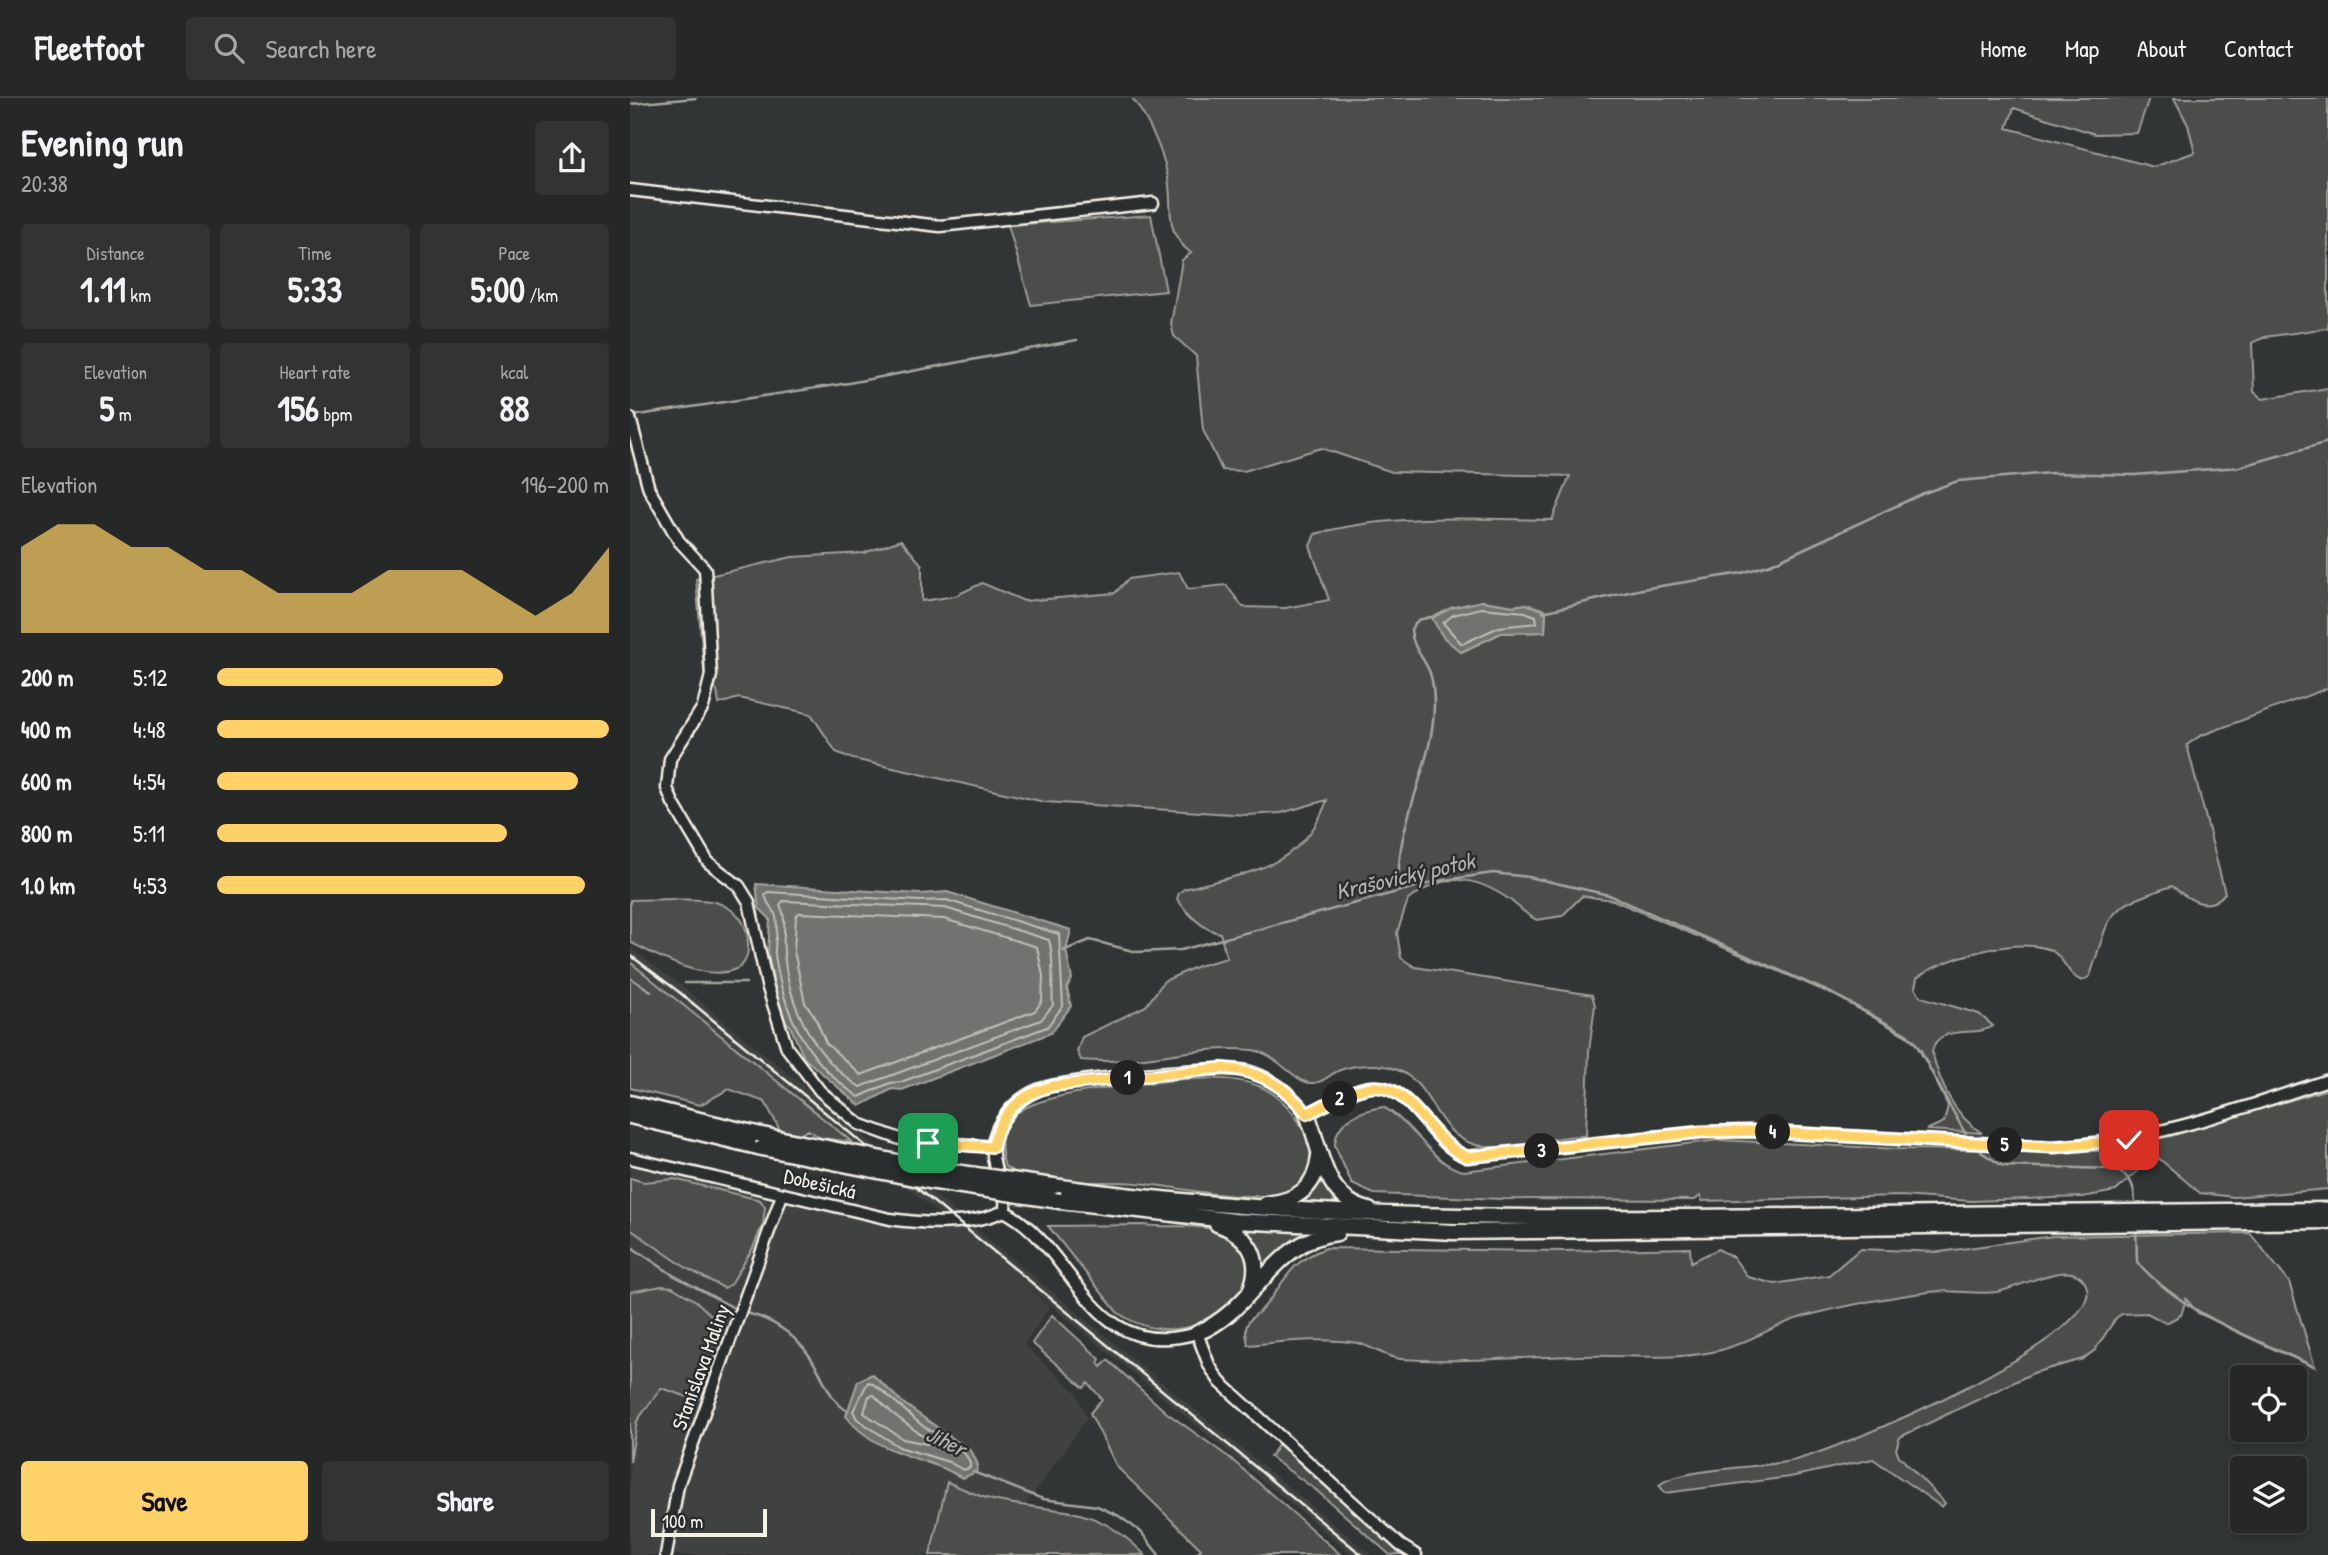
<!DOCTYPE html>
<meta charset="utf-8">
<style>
body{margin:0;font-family:"Patrick Hand",sans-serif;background:#323434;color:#f1f3f6;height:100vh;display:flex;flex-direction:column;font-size:26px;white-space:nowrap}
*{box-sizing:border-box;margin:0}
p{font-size:23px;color:#a4a6a8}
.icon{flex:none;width:38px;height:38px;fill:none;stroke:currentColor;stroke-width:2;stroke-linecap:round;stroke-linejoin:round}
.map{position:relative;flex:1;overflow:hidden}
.sheet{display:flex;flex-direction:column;background:#262828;width:630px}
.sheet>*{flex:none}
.buttons{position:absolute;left:1600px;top:1267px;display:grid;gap:14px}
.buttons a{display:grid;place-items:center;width:77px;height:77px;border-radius:7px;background:#262828;box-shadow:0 4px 10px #0003,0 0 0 2px #424445;font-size:35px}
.scale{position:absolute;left:21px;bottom:18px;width:116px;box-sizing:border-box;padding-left:7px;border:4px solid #f4f1e8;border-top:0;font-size:19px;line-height:24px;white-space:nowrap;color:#f4f1e8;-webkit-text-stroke:5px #2a2d2e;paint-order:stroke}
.pin{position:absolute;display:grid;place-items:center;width:60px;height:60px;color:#fff;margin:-30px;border-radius:14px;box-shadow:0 4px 10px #0006}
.km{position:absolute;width:35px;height:35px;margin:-18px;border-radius:50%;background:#222;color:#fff;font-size:19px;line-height:35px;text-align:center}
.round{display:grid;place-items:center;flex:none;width:74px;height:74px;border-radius:7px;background:#323434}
.head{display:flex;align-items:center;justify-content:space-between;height:119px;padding:0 21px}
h1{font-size:38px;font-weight:700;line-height:52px}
.stats{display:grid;grid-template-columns:repeat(3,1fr);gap:10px;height:119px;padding:7px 21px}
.stats div{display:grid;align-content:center;border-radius:7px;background:#323434;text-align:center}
.stats b{font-size:35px;font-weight:700}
.stats small{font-size:19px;font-weight:400}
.stats p{font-size:19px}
.chart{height:196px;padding:14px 21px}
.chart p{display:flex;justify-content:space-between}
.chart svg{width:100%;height:126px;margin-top:7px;fill:#ffd166;opacity:.7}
.button{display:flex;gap:14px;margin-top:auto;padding:14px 21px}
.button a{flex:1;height:80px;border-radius:7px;background:#ffd166;color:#111;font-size:28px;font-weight:700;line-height:80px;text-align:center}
.button a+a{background:#323434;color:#f1f3f6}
ul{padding:0 21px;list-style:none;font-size:23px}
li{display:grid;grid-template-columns:112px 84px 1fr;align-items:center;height:52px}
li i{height:18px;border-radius:9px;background:#ffd166}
header{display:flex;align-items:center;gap:42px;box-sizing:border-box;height:98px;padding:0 35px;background:#262828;border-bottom:2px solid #424445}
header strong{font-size:33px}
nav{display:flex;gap:38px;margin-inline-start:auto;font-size:24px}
.search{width:490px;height:63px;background:#323434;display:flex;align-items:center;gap:18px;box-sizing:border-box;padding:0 24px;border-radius:7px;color:#a4a6a8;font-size:26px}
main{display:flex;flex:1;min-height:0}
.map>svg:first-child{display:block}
.built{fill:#404242}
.green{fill:#4b4d4c;stroke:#a09f9a;stroke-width:2;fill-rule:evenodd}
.water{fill:#727370;stroke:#a6a5a0;stroke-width:2}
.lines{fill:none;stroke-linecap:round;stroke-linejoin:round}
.shore{stroke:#c0bfb8;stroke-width:2}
.stream{stroke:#a6a5a0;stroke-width:2.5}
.minor-casing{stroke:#f4f1e8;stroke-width:15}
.highway-casing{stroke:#f4f1e8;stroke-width:19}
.minor{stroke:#2a2d2e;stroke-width:10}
.highway{stroke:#2a2d2e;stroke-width:14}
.rail{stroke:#f4f1e8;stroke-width:2.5}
.highway-bridge-casing{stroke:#f4f1e8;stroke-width:19;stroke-linecap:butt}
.highway-bridge{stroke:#2a2d2e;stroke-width:14}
.route-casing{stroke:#fff;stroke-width:14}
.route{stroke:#ffd166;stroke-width:9}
.labels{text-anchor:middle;stroke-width:5;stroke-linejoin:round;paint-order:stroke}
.street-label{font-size:21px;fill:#f4f1e8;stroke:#2a2d2e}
.water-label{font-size:23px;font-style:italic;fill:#b3b2ac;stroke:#2a2d2e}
</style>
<header>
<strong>Fleetfoot</strong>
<div class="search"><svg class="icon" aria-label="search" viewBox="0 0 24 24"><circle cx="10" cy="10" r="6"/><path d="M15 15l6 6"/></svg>Search here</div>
<nav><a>Home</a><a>Map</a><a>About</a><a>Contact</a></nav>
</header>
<main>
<section class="sheet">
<div class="head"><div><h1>Evening run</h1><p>20:38</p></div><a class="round"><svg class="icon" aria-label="share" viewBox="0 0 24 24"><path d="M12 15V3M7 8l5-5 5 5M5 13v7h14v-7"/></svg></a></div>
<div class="stats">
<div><p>Distance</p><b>1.11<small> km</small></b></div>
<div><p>Time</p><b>5:33</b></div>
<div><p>Pace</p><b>5:00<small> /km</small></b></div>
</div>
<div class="stats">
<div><p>Elevation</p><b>5<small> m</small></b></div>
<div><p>Heart rate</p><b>156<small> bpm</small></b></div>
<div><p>kcal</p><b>88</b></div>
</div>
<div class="chart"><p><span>Elevation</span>196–200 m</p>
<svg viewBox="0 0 160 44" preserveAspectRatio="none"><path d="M0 44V14L10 6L20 6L30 14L40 14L50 22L60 22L70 30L80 30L90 30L100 22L110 22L120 22L130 30L140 38L150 30L160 14V44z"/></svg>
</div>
<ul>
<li><b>200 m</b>5:12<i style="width:73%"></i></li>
<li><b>400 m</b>4:48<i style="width:100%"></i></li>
<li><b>600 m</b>4:54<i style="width:92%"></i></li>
<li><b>800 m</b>5:11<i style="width:74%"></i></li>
<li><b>1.0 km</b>4:53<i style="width:94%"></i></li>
</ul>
<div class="button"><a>Save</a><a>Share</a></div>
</section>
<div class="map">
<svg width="1698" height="1457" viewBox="0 0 1698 1457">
<rect width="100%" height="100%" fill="#323535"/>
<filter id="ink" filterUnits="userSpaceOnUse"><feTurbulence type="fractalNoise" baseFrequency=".0143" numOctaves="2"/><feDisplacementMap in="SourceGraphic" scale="14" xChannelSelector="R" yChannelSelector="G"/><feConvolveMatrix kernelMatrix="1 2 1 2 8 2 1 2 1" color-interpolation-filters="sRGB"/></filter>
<g filter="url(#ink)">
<path class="built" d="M 0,850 L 53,889 L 741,1457 L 723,1457 L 388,1180 L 420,1209 L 394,1247 L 447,1295 L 457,1321 L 395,1407 L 361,1401 L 316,1385 L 298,1457 L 0,1457 L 0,1066 L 258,1125 L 328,1131 L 0,864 Z"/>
<path class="green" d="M 502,0 L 1519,0 L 1507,35 L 1465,36 L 1384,10 L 1377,30 L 1524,69 L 1565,54 L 1558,27 L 1544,0 L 1698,0 L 1698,230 L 1635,239 L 1622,245 L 1624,294 L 1633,301 L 1698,290 L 1698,590 L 1570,638 L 1557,647 L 1595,795 C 1578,816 1558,801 1542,788 C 1473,811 1482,812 1460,878 L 1452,883 C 1435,876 1434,856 1418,851 C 1384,840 1314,859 1287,880 L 1285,890 L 1291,899 L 1349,916 L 1363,928 C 1346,940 1308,925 1302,953 C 1309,984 1324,1018 1352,1035 L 1296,1032 L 1314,1024 L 1318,1008 L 1291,952 L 1277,936 L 1211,900 L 983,802 L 952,798 L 932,818 L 907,822 C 897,818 889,809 880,802 C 844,777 816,774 778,802 L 767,835 L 771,860 L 785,869 L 962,897 L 965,907 L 959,953 L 956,1038 C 919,1036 877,1059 840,1045 C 801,1030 803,982 762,970 C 748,965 724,967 710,972 C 700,976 692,986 681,985 C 664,984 645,954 622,952 C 566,946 509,968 451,962 L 447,953 L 452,939 L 516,908 L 534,883 L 568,868 L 597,860 L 590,835 C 574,833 556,814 547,801 L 549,795 L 554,791 C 615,775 674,771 697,702 L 651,715 L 617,717 L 415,704 L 223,661 L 206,654 L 181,616 L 109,600 L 89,606 L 87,592 L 75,584 L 66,481 L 162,459 L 234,455 L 271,442 L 292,467 L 292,503 L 325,498 L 352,485 L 394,503 L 485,495 L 498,481 L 549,474 L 558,491 L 596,487 L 613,509 L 655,510 L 699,502 L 680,448 L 685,436 C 760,415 845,421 922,422 L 940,378 L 762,374 L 691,350 L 614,373 L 592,372 L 573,332 L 566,258 L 544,238 L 541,226 L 552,162 L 561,155 C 531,132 545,107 537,75 C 532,51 517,19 502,0 ZM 852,503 L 884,508 L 896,506 L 916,512 L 915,534 L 871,535 L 831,554 L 821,510 Z
M 521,117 L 536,193 L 401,207 L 378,127 Z
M 45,801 C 56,802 80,801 88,805 C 95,807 106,814 110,820 C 119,831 123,862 108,870 C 76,886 28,858 0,844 L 0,802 Z
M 0,864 L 222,1044 L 191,1040 L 178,1032 L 171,1036 L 150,1032 L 135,1004 L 99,991 L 70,1007 L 0,990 Z
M 552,981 C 578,980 608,979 631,989 C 664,1002 704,1065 664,1091 C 651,1099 637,1098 623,1098 C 584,1099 545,1088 506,1085 C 469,1082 408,1089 375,1069 C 369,1052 370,1031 383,1018 C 407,993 516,986 552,981 Z
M 1698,991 L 1698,1091 L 1604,1099 L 1570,1095 L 1525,1057 L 1486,1093 L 1452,1099 L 1341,1103 L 1271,1098 L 1072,1103 L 1070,1098 L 1065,1102 L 873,1101 L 744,1096 L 722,1086 L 705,1048 C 705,1022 731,1012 753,1009 C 785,1026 803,1068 834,1073 L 1089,1042 L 1268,1051 L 1468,1053 L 1541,1038 Z
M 691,1069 L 720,1110 L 658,1107 Z
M 0,1080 L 14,1084 L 44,1081 L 130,1102 L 135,1109 L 133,1126 L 123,1150 L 101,1186 L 94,1190 L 58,1171 L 0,1131 Z
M 514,1127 C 541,1131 575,1123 599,1138 C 661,1175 566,1270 487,1214 L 418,1128 Z
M 607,1129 L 682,1134 L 659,1148 L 629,1181 Z
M 1620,1135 L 1659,1184 L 1685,1269 L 1568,1215 L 1556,1201 L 1551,1217 L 1536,1225 L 1517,1215 L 1492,1216 L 1486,1220 L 1465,1252 L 1453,1261 L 1403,1275 L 1270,1339 L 1266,1351 L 1269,1358 L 1315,1405 L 1312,1409 L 1243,1361 L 1160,1379 L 1035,1395 L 1029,1387 C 1049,1370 1131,1370 1161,1363 C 1207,1353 1472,1240 1457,1190 C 1447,1155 1392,1190 1367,1194 C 1345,1197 1322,1191 1299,1194 C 1260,1199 1218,1207 1179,1217 C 1149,1224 1121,1244 1091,1252 C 1046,1264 994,1256 948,1258 C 889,1259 830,1265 771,1261 C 756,1260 742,1248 727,1245 C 692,1239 653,1244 618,1247 C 617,1240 614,1231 618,1225 C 621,1219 629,1215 634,1209 C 657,1181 659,1164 696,1150 L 933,1153 L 1060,1150 L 1061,1164 L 1088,1151 L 1103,1159 L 1118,1179 L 1145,1186 L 1199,1177 L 1230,1151 L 1310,1154 L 1423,1138 Z
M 32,1188 L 42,1189 L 66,1203 L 83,1219 L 79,1236 L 85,1262 L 72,1299 L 67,1302 L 31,1290 L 7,1323 L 0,1364 L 0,1194 Z
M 422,1217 L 470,1261 L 468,1265 L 471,1269 L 478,1262 L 537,1315 L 600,1360 L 711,1457 L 565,1457 L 571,1451 L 487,1369 L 460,1315 L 472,1301 L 458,1285 L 454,1290 L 402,1245 Z
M 649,1346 L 768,1451 L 771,1456 L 760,1457 L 686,1392 L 640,1359 Z
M 317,1384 C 332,1390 347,1398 363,1402 C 429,1417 461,1402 515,1457 L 300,1457 Z"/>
<path class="water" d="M 852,503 L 884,508 L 896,506 L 916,513 L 915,534 L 871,535 L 831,554 L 813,539 L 802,520 L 821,510 Z
M 126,786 L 290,796 L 317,794 L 441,832 L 436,852 L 442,881 L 437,890 L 441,908 L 421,935 L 272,992 L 262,991 L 230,1008 L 174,960 L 160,928 L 151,918 L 138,856 L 140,821 L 129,810 Z
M 242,1276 L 273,1305 L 342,1354 L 348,1367 L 346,1374 L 333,1380 C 326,1377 320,1373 313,1370 C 278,1357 240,1350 216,1318 L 228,1283 Z"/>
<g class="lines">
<path class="shore" d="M 851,510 L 895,514 L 906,518 L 907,525 L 869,529 L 832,546 L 813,525 L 823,517 Z
M 138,794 L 290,803 L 316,802 L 429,836 L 433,908 L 417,929 L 271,984 L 260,985 L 229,999 C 178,966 153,916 145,857 C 144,845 149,830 146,819 C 144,810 136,807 135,796 Z
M 153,803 L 315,810 L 419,842 C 425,861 421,886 423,907 L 411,922 L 230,989 C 184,960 158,907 154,854 C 152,837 158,822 150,807 Z
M 169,815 L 314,821 L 407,849 L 413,878 L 412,903 L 405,913 L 231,977 L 196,945 L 184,917 L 175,905 L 164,853 L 166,818 Z
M 238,1284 C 246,1284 282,1320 293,1328 C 306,1337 343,1352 340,1370 L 333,1372 L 319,1364 L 269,1349 L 227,1321 L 223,1313 Z
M 244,1297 L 263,1316 L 297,1341 L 297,1346 L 273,1341 L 234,1315 L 239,1298 Z"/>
<path class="stream" d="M 0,6 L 66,0
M 2,318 L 219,285 L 447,242
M 913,514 L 1012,491 L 1112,475 L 1141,466 L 1294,395 L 1328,383 L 1421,375 L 1504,377 L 1609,369 L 1698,344
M 770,793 C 761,732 804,670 804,607 C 804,598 803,584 800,575 C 794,559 782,550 781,531 L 788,522 L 805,518
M 433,853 L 460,842 L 507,854 L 551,852 L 808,783 L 863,775 L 899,779 L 979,797 L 1203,896 L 1284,942 L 1336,1037
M 0,880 L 21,893
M 55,885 L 116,885
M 1351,1054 L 1373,1068 L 1483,1071 C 1502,1078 1505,1088 1505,1108
M 1506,1129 L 1507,1164 C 1553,1215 1619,1239 1680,1267
M 0,1148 L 43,1177 L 106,1211
M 116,1215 C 147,1222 172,1242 187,1270 C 196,1285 201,1304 218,1313
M 343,1374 L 413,1401 L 467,1408 L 489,1418 L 511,1434 L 529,1457"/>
<g class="minor-casing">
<path id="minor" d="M 0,92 L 310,128 L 523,105
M 0,320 L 19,391 L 49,443 L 75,471 L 81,577 L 73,609 L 40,661 L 37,690 L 43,705 L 78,764 L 109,788 L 119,804 L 137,887 L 157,950 L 190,993 L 229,1026 L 270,1041 L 363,1049
M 0,1060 L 260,1121 C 294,1126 342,1128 374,1113
M 374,1113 C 383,1092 343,1059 376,1017 C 384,1006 397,996 410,991 C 437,982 592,966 617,973 C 643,980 661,995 677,1016 C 694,1008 712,997 731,991 C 781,976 794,1042 837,1059 L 1071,1034 L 1120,1033 L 1423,1049 C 1519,1044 1608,1012 1698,982
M 374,1113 C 447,1150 458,1267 567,1235 L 579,1267 L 590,1284 L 770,1447 L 786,1457
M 36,1457 L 48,1387 L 152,1097"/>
</g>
<g class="highway-casing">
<path id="highway" d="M 0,1005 L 127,1036
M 677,1016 C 692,1053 693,1101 739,1112
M 0,1018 L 132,1050
M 423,1088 C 670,1123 917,1121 1166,1118 C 1343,1115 1521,1114 1698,1112
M 430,1103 L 605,1123 L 824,1134 L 1698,1123
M 636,1106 C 667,1103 686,1090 689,1058
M 587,1126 C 619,1137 634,1161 620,1193
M 567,1235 C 624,1213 643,1141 707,1135"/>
</g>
<use href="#minor" class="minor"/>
<use href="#highway" class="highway"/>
<path class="rail" d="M 0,857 L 49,894 L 732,1457"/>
<g class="highway-bridge-casing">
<path id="highway-bridge" d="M 127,1036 L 303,1071 L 423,1088
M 132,1050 L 299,1083 L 430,1103"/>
</g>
<use href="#highway-bridge" class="highway-bridge"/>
</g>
</g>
<g class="lines" filter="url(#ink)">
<g class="route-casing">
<path id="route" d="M 298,1045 L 363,1049 C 369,1016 391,996 422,988 L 592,970 C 629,973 654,986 677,1016 C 696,1007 719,992 741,989 C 782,985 798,1044 837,1059 L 1071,1034 L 1120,1033 L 1423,1049 L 1499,1042"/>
</g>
<use href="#route" class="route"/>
</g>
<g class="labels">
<g class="street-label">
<text transform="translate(190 1086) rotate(13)" y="7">Dobešická</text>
<text transform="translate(71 1269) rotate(-70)" y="7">Stanislava Maliny</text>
</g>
<g class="water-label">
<text transform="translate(775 778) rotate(-13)" y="8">Krašovický potok</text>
<text transform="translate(316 1343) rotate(26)" y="8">Jiher</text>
</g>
</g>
</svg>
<div class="buttons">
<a><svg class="icon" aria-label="locate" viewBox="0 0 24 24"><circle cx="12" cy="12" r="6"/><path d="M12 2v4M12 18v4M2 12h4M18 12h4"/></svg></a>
<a><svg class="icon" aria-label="layers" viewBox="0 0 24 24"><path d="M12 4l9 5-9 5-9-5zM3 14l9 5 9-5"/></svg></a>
</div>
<div class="scale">100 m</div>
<div class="pin" style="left:298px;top:1045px;background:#1e9e55"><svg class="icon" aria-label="arrive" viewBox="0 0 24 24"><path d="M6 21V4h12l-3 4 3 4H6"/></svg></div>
<div class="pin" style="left:1499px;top:1042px;background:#d93025"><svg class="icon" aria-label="check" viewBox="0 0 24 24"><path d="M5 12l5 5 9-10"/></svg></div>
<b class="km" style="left:498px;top:980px">1</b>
<b class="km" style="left:710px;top:1001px">2</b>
<b class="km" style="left:912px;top:1053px">3</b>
<b class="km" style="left:1143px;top:1034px">4</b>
<b class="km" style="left:1375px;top:1047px">5</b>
</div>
</main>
